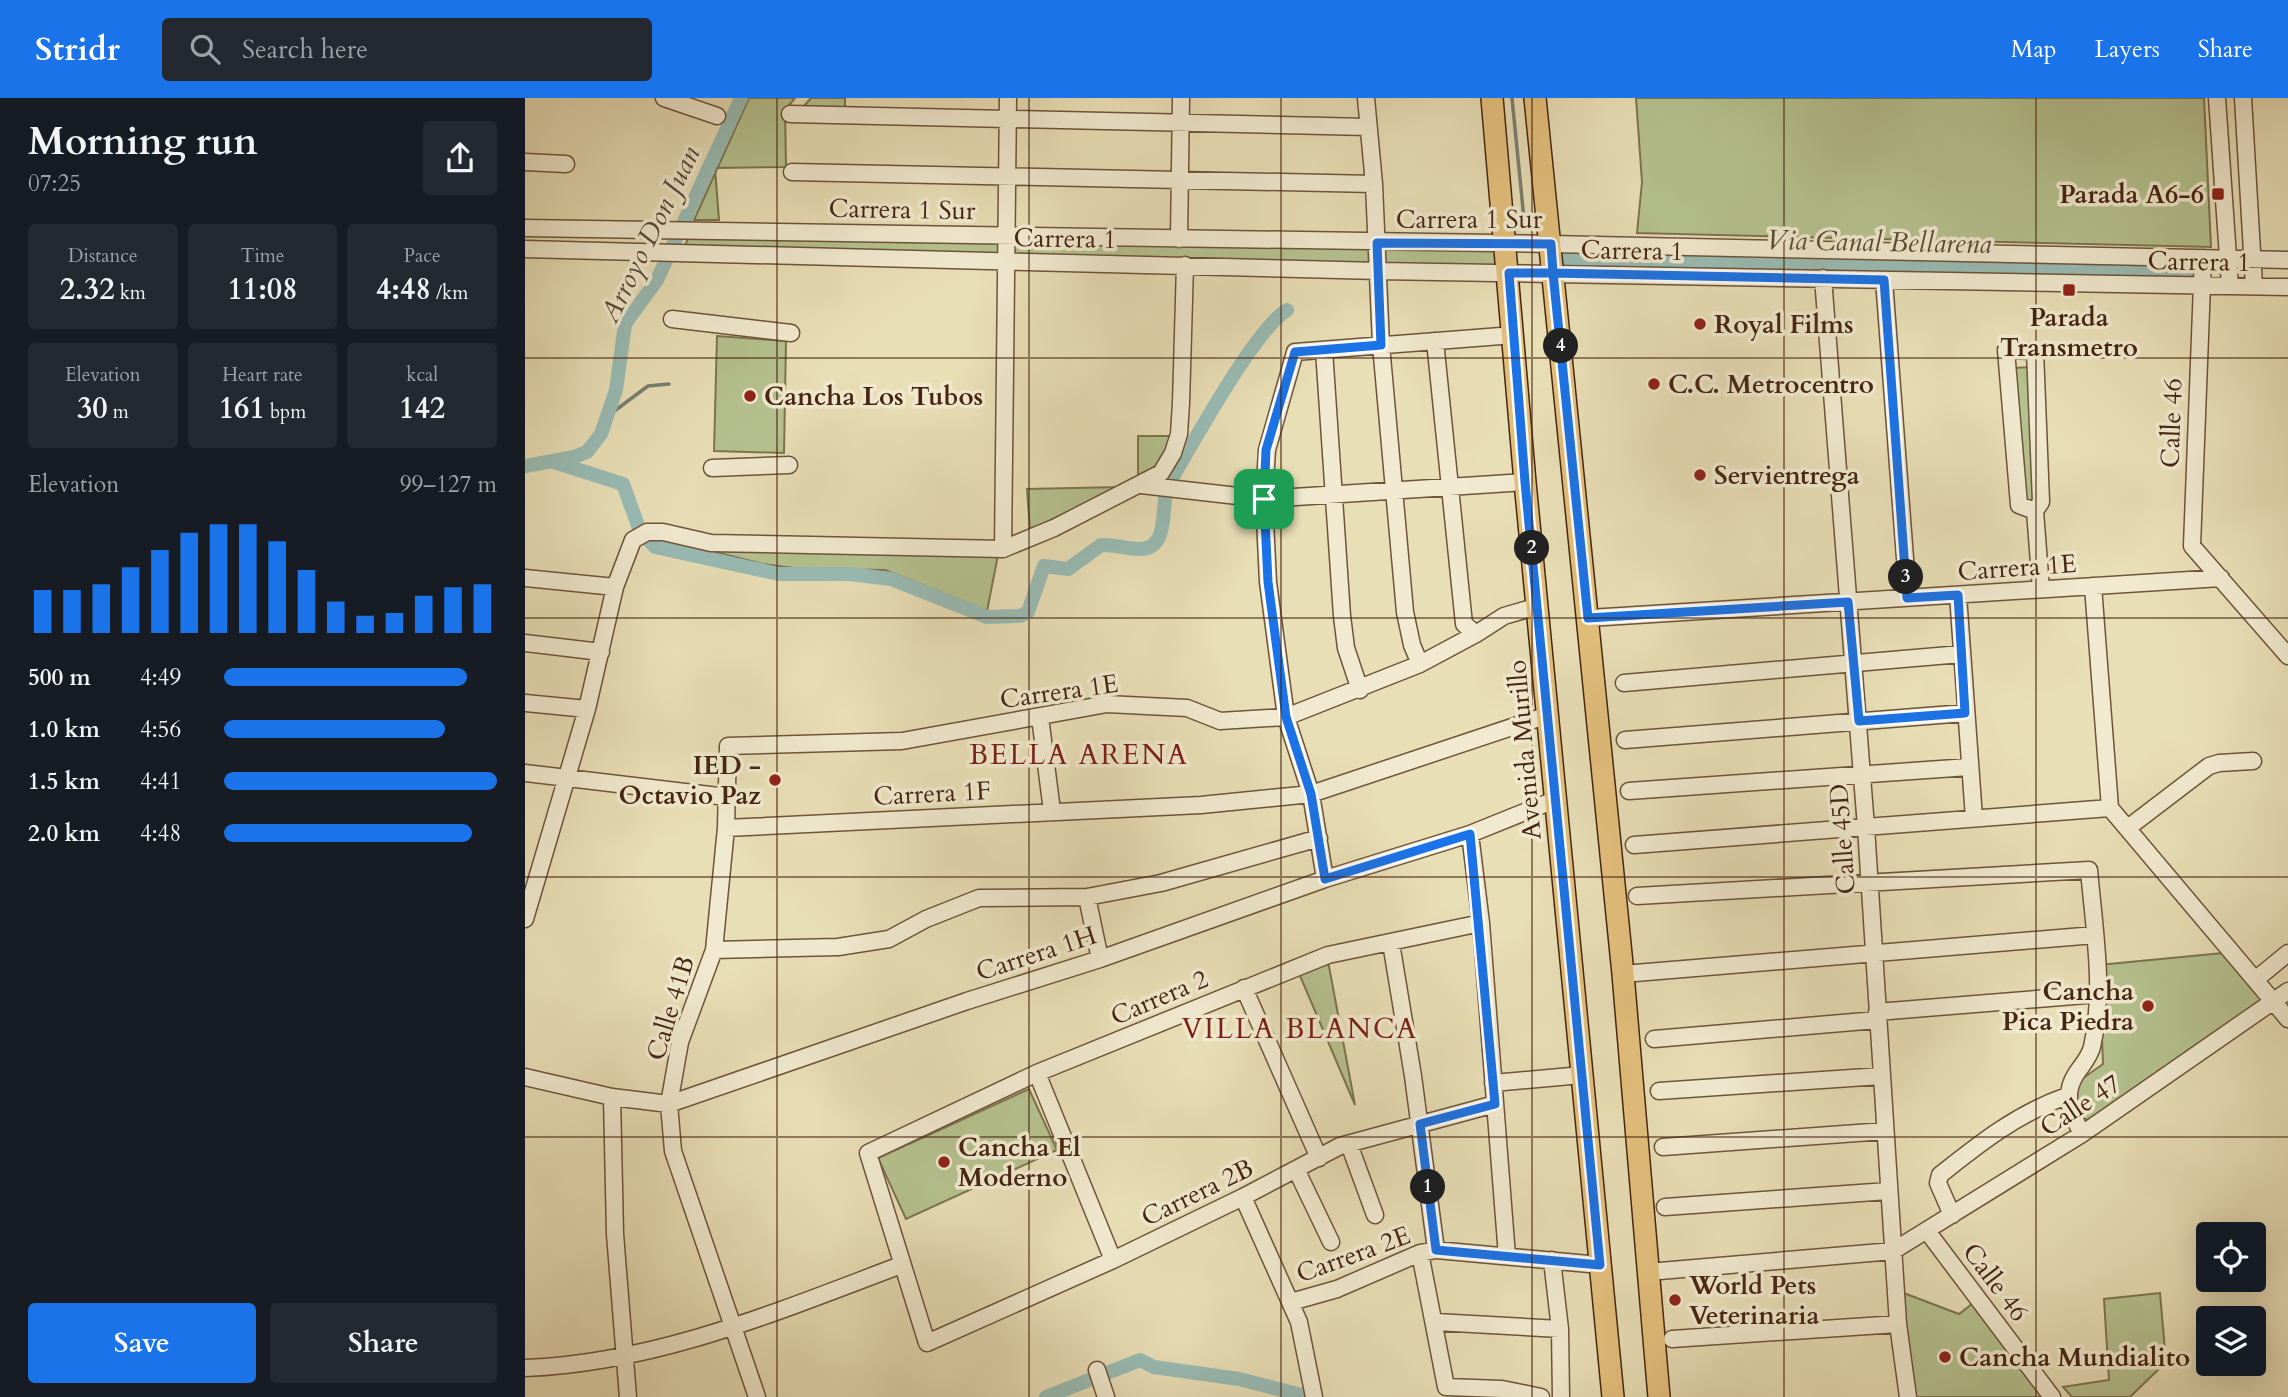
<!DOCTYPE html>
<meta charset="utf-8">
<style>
body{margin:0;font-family:Cardo,serif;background:#242831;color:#f1f3f6;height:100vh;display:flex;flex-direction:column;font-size:26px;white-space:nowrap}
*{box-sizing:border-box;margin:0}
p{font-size:23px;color:#9ea1a6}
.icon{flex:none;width:38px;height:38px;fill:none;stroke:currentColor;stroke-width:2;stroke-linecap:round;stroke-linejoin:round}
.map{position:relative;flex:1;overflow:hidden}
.drawer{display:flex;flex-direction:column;background:#171b24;width:525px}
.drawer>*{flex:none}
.tools{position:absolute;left:1671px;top:1124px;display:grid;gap:14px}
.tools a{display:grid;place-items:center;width:70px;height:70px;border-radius:7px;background:#171b24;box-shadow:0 7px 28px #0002;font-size:35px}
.pin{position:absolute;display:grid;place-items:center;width:60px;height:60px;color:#fff;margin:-30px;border-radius:14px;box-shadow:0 4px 10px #0006}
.km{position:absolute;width:35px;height:35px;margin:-18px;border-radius:50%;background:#222;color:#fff;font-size:19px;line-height:35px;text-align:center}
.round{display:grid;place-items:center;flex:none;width:74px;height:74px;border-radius:7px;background:#242831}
.summary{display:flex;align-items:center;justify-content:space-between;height:119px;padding:0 28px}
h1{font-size:38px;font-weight:800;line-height:52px}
.figures{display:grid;grid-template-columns:repeat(3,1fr);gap:10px;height:119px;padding:7px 28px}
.figures div{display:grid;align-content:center;border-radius:7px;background:#242831;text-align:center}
.figures b{font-size:30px;font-weight:800}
.figures small{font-size:19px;font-weight:400}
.figures p{font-size:19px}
.chart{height:196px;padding:14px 28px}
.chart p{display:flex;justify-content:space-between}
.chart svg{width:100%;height:126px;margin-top:7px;stroke:#1a73e8;stroke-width:6}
.primary-button{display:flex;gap:14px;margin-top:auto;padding:14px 28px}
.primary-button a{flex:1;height:80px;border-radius:7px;background:#1a73e8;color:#fff;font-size:28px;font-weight:800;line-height:80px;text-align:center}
.primary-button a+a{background:#242831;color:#f1f3f6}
ul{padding:0 28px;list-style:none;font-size:23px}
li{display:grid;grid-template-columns:112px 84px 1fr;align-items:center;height:52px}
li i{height:18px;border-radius:9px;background:#1a73e8}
header{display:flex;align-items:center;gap:42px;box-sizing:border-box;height:98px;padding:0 35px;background:#1a73e8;color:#fff}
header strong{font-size:33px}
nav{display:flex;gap:38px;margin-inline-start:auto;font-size:24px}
.search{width:490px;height:63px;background:#242831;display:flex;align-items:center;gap:18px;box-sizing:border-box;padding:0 24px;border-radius:7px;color:#9ea1a6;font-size:26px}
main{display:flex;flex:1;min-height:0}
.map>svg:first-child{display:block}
.green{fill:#b5c28f;stroke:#7d7450;stroke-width:2}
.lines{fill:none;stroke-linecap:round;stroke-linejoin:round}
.stream{stroke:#778073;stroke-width:3.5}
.canal{stroke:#99bcb5;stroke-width:14}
.minor-casing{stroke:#6e543a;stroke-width:19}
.major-casing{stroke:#452511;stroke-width:24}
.minor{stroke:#f1ead0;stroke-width:16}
.major{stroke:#e4c07c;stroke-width:21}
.route-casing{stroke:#fff;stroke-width:14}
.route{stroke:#1a73e8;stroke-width:9}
.grid{fill:none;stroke:#452511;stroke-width:2;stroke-opacity:0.55}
.poi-dot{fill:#8f2418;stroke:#f1ead0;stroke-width:2.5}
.labels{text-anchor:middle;stroke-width:7;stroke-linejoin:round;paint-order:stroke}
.poi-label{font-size:26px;font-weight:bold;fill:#452511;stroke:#f1ead0;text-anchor:start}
.street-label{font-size:26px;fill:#452511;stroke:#f1ead0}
.water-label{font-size:28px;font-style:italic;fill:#5a4b3a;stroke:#f1ead0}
.neighbourhood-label{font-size:28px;letter-spacing:2px;fill:#7a1f14;stroke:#f1ead0}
</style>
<header>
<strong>Stridr</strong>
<div class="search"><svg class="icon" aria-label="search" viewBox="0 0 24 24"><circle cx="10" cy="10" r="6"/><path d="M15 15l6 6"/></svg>Search here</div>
<nav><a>Map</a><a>Layers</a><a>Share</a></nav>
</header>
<main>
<section class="drawer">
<div class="summary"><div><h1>Morning run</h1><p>07:25</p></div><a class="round"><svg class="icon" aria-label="share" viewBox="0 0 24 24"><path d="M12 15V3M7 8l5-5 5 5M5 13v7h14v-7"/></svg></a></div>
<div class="figures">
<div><p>Distance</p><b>2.32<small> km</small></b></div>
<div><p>Time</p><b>11:08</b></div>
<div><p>Pace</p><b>4:48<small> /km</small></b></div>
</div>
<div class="figures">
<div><p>Elevation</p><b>30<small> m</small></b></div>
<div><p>Heart rate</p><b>161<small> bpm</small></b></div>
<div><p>kcal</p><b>142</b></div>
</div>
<div class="chart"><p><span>Elevation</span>99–127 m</p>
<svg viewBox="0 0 160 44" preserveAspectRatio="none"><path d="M5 44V29M15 44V29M25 44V27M35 44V21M45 44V15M55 44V9M65 44V6M75 44V6M85 44V12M95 44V22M105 44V33M115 44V38M125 44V37M135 44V31M145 44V28M155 44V27"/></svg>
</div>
<ul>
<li><b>500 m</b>4:49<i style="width:89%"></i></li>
<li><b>1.0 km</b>4:56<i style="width:81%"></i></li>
<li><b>1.5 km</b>4:41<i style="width:100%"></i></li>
<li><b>2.0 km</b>4:48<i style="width:91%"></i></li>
</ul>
<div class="primary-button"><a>Save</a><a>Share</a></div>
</section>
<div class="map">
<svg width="1763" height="1299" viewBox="0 0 1763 1299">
<rect width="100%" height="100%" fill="#e9dfb7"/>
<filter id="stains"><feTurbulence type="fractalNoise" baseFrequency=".00286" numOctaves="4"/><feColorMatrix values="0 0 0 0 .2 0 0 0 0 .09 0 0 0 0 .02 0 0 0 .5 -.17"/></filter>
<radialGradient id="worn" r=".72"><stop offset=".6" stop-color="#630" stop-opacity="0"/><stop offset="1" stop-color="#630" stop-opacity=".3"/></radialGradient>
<path class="green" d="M 224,0 L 270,0 L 260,12 L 261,69 L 190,70 L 194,122 L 169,122 Z
M 286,0 L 320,0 L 320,12 L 277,10 Z
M 1111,0 L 1679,0 L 1686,149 L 1112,135 L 1117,84 Z
M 164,138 L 971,153 L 972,168 L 160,148 Z
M 192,238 L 261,243 L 259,355 L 189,353 Z
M 1505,269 L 1511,404 L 1499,405 L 1489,270 Z
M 613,338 L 649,338 L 634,372 L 613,382 Z
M 596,389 L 505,432 L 502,391 Z
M 191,449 L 473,457 L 462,513 L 360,472 L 276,471 L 238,466 L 190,454 Z
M 1698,855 L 1740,905 L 1582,1011 L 1562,1022 C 1545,1015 1550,1001 1551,985 L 1578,966 L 1574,867 Z
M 803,863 L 830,1007 L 773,873 Z
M 504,991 L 532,1052 L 381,1121 L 353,1060 Z
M 1376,1194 L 1434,1216 L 1447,1206 L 1519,1299 L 1389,1299 Z
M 1635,1195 L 1641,1264 L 1605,1299 L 1547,1299 L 1538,1289 L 1584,1282 L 1579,1201 Z"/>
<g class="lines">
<path class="stream" d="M 987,0 L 999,121
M 84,317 L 123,288 L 144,286"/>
<path class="canal" d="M 1042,162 L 1664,173
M 29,364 L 98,386 L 115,433 L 130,449 L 254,476 L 324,476 L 366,481 L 462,519 L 495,518 L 503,514 L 519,468 L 543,471 L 576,447 C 589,446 601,451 615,451 C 646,451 635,406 643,387 C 666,349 729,232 762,212
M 0,368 L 49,359 L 62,354 L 76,336 L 91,292 L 100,226 L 132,182 L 216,0
M 521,1299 L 615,1262 L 629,1269 L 714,1281 L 784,1299
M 932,1299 L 946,1299"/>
<g class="minor-casing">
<path id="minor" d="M 139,0 L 192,18
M 841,0 L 849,86 L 856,247 L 880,514 L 887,547 L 895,566
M 1692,0 L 1705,188
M 1718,0 L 1729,188
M 265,16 L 843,29
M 0,64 L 41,66
M 267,74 L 849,86
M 0,130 L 1026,146 L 1763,162
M 654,141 L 656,0
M 0,151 L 854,173 L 1763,189
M 1678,160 L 1667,448 L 1763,558
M 1298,180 L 1341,729 L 1373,1226 L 1383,1299
M 1359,182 L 1383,500
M 147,221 L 266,235
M 910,243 L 939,526 L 951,536
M 799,252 L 817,518 L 821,550 L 835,592
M 1481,252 L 1510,253 L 1516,404 L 1510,413 L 1494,407 Z
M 187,370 L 264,367
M 616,387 L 739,401 L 1000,384
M 1510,413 L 1516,491
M 478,451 L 483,0
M 0,480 L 90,489
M 1568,488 L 1585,710
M 1433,497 L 1449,720
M 1064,520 L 1696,480
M 0,545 L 76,554
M 1099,585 L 1436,556
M 0,605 L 62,611
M 515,619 L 527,713
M 1100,642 L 1440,615
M 0,675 L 202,699
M 1104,693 L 1444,669
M 1585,710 L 1763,921
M 1604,729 L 1684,668 L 1694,665 L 1728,663
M 201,730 L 676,707 L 786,696 L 1023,617
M 945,736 L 956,825 L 982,1158
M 1109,747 L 1585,710
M 800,781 L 786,696 L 761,619 L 743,484 L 739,401 L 742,352 L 770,254 L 989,237
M 1112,798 L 1564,772 C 1569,830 1580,892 1567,949 C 1564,960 1557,967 1551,976 C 1537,998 1546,1015 1557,1036
M 562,799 L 575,861
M 0,821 L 62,611 L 90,489 L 108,442 L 122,434 L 138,434 L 186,445 L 478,451 L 529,430 L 636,375 L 648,355 L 654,336 L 656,305 L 660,167
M 956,825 L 803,857 L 512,975 L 343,1055 L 402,1245 L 588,1162 L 718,1099 L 815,1048 L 970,1006
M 866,845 L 888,978 L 911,1152
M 189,852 L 313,849 L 364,841 L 401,821 L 454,800 L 562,799 L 636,785 L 794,740
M 1098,876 L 1570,837
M 1730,882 L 1763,855
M 719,890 L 794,1060
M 1352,914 L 1573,896
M 1129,941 L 1352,922
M 512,975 L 588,1162
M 0,979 L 87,999 L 144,1006 L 442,903 L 575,861 L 800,781 L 945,736 L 1032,701
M 968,985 L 1057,977
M 1134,993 L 1356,978
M 87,999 L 90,1136 L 103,1299
M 824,1046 L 850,1117
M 1138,1049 L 1360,1033
M 771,1071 L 806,1144
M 718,1099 L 774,1224 L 789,1299
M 1140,1109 L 1363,1093
M 1427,1117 L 1413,1085 L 1415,1077 C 1455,1045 1493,1015 1542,998
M 1402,1133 L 1527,1299
M 895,1155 L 921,1289 L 977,1291 L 1016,1299
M 1027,1162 L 1035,1231 L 1036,1299
M 1123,1174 L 1368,1153 L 1557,1036 L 1763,893
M 766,1204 L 812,1191 L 895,1155 L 911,1152 L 1075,1167
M 911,1224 L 1035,1231
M 1147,1241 L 1373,1226
M 0,1270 C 131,1265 254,1213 376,1167
M 572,1272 L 581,1299
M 232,1299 L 148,1053 L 144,1006 L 155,944 L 189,852 L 201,730 L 203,648 L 377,643 L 582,606 L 662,610 L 695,623 L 761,619 L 895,566 L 951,536 L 979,518 L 1013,508"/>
</g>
<g class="major-casing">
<path id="major" d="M 967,0 L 1000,384 L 1088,1299
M 1010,0 L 1098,876 L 1134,1299"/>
</g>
<use href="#minor" class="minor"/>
<use href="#major" class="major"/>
</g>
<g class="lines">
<g class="route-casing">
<path id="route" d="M 739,401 L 743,484 L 761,619 L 786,696 L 800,781 L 945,736 L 970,1006 L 895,1026 L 911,1152 L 1075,1167 L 1000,384 L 984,175 L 1028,175 L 1359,182 L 1382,500 L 1433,497 L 1440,615 L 1334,623 L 1323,504 L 1063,520 L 1028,175 L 1026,146 L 852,145 L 856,247 L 770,254 L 741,352 L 739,401"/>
</g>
<use href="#route" class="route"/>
</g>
<path class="grid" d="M 252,0 L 252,1299M 504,0 L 504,1299M 756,0 L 756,1299M 1007,0 L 1007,1299M 1259,0 L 1259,1299M 1511,0 L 1511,1299M 0,260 L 1763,260M 0,520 L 1763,520M 0,779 L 1763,779M 0,1039 L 1763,1039"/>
<g class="poi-dot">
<rect x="1686" y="89" width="14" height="14" rx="3.5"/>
<rect x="1537" y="185" width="14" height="14" rx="3.5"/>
<circle cx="1175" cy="226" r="7"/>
<circle cx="1129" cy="286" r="7"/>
<circle cx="225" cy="298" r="7"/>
<circle cx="1175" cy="377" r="7"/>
<circle cx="250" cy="682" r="7"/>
<circle cx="1623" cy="908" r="7"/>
<circle cx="419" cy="1064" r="7"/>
<circle cx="1150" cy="1202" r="7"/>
<circle cx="1420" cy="1259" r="7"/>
</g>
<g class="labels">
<g class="poi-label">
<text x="1679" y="105" text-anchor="end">Parada A6-6</text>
<text x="1544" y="228" text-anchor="middle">Parada<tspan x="1544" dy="30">Transmetro</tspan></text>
<text x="1189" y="235">Royal Films</text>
<text x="1143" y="295">C.C. Metrocentro</text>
<text x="239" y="307">Cancha Los Tubos</text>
<text x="1189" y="386">Servientrega</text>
<text x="236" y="676" text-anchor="end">IED -<tspan x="236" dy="30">Octavio Paz</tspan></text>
<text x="1609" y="902" text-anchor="end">Cancha<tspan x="1609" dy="30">Pica Piedra</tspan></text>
<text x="433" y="1058">Cancha El<tspan x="433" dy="30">Moderno</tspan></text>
<text x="1164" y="1196">World Pets<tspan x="1164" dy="30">Veterinaria</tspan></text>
<text x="1434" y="1268">Cancha Mundialito</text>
</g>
<g class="street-label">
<text transform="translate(377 111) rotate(1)" y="9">Carrera 1 Sur</text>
<text x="944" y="130">Carrera 1 Sur</text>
<text transform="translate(540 140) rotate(1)" y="9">Carrera 1</text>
<text transform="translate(1107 152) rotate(1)" y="9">Carrera 1</text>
<text transform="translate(1674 163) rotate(1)" y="9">Carrera 1</text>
<text transform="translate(1646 325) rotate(-88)" y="9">Calle 46</text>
<text transform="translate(1492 469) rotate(-4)" y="9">Carrera 1E</text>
<text transform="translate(534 593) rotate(-8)" y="9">Carrera 1E</text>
<text transform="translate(999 652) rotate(-95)" y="9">Avenida Murillo</text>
<text transform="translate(407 695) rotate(-3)" y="9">Carrera 1F</text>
<text transform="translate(1317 741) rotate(-94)" y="9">Calle 45D</text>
<text transform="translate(511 855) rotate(-18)" y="9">Carrera 1H</text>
<text transform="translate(634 899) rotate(-23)" y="9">Carrera 2</text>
<text transform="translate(145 910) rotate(-73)" y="9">Calle 41B</text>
<text transform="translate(1555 1007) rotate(-33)" y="9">Calle 47</text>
<text transform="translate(672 1094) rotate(-26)" y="9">Carrera 2B</text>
<text transform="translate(828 1156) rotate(-20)" y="9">Carrera 2E</text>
<text transform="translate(1471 1184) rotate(53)" y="9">Calle 46</text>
</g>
<g class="water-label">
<text transform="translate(124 136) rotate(-64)" y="10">Arroyo Don Juan</text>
<text transform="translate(1354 143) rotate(1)" y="10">Via Canal Bellarena</text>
</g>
<g class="neighbourhood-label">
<text x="554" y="666">BELLA ARENA</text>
<text x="775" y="940">VILLA BLANCA</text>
</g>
</g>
<rect width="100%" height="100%" filter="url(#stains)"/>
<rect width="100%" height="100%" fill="url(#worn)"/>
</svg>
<div class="tools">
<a><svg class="icon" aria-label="locate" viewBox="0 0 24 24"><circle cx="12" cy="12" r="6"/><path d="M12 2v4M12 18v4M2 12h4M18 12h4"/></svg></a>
<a><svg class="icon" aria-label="layers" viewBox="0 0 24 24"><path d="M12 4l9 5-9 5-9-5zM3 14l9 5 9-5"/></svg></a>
</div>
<div class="pin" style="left:739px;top:401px;background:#1e9e55"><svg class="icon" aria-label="arrive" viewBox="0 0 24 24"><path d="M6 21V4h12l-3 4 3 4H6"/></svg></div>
<b class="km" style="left:903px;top:1089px">1</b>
<b class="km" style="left:1007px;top:450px">2</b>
<b class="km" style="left:1381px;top:479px">3</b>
<b class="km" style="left:1036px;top:248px">4</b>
</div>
</main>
